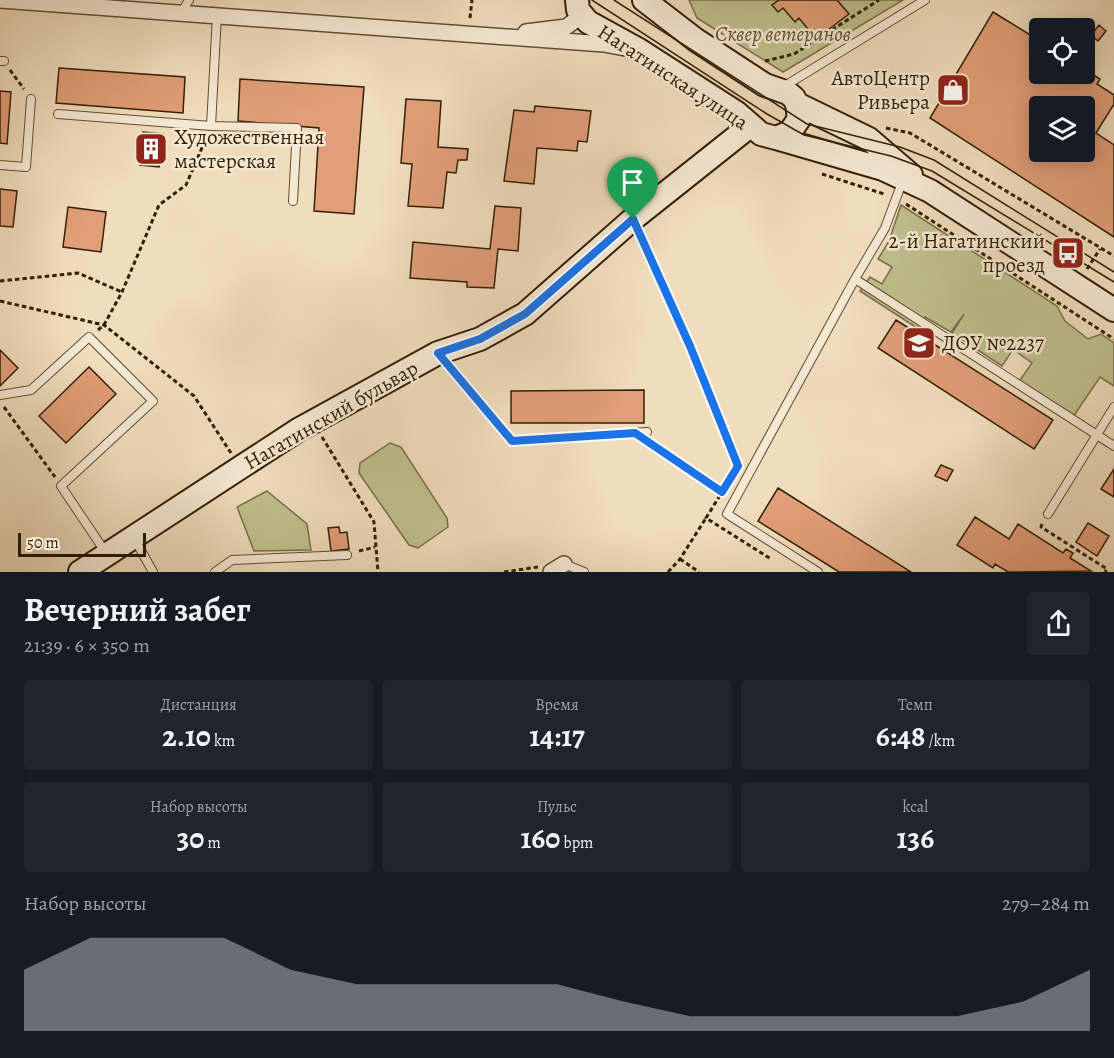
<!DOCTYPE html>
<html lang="ru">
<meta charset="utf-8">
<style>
body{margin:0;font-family:Alegreya,serif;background:#20242c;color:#f1f3f6;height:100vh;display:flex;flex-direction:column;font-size:22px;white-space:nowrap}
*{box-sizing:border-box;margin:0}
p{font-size:20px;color:#9ea1a6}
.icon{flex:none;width:33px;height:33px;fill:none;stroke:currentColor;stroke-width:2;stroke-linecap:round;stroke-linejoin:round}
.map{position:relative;height:572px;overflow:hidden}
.side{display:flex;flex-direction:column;background:#171b24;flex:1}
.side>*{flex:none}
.controls{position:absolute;left:1029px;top:18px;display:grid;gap:12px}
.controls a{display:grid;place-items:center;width:66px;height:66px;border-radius:6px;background:#171b24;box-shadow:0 3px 15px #0003;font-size:30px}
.scale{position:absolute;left:18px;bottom:15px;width:128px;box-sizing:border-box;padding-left:6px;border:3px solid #321f02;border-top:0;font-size:16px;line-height:21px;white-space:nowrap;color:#321f02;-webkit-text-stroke:4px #f5e9d4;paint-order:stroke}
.pin{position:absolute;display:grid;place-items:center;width:51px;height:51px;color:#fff;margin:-62px -26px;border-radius:50% 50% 50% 0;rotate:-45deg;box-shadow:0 0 6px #0007}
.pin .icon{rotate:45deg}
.round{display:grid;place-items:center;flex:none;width:63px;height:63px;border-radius:6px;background:#20242c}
.head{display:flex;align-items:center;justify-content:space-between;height:102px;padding:0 24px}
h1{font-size:33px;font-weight:600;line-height:45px}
.metrics{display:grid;grid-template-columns:repeat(3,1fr);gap:9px;height:102px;padding:6px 24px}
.metrics div{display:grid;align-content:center;border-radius:6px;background:#20242c;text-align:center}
.metrics b{font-size:30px;font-weight:600}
.metrics small{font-size:16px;font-weight:400}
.metrics p{font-size:16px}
.chart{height:168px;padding:12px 24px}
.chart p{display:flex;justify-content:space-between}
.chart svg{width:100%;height:108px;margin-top:6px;fill:#8c9099;opacity:.7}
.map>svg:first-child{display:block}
.green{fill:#bfbf8d;stroke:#786f48;stroke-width:1.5}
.building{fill:#e19e78;stroke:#321f02;stroke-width:1.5;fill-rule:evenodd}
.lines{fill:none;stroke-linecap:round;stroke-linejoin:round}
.lane-casing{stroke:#624e31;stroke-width:10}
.street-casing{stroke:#624e31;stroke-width:18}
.secondary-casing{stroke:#321f02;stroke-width:26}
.path{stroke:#321f02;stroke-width:3;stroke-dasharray:4.5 3;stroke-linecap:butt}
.lane{stroke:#f5e9d4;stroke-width:8}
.street{stroke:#f5e9d4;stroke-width:15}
.secondary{stroke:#f5e9d4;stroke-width:22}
.tram{stroke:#321f02;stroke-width:1.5}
.route-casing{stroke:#fff;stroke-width:12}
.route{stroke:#1a73e8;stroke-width:8}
.labels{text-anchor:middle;stroke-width:5;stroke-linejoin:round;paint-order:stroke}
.park-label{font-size:21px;font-style:italic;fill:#5c4f2c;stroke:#f5e9d4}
.street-label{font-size:21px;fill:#321f02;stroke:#f5e9d4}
.poi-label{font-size:21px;fill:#321f02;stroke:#f5e9d4;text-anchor:end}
</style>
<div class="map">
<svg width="1114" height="572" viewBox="0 0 1114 572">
<rect width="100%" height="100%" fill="#f0ddbd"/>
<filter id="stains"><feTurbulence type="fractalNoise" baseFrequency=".00333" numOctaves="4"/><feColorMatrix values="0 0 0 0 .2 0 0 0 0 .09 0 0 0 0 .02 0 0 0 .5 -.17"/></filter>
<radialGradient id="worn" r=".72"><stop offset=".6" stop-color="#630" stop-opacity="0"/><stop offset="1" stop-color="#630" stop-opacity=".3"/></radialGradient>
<path class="green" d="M 689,0 L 903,0 L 783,72 L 697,18 Z
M 901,205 L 1057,306 L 1065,321 L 1088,339 L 1101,334 L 1114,343 L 1114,386 L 1100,377 L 1073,417 L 1018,383 L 1032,363 L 1014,350 L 1020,339 L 1002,366 L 952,333 L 964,314 L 951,332 L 925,317 L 917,328 L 860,291 L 870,277 L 882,284 L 892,267 L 878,259 L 889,241 Z
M 390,443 L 401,447 L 447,518 L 448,527 L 418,548 L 409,545 L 359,473 L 360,463 Z
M 267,491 L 307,524 L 311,550 L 254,551 L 237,507 Z"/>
<path class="building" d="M 779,0 L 837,0 L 849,14 L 816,39 L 799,18 L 795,22 L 783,8 L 778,12 L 772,5 Z
M 993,12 L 1040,41 L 1040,74 L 1084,74 L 1084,69 L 1100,79 L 1097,84 L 1114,95 L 1114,104 L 1096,133 L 1114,145 L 1114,237 L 930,118 ZM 1040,106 L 1084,106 L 1084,152 L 1040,152 Z
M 1099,25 L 1106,31 L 1098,41 L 1091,35 Z
M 59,68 L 185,77 L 183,113 L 56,103 Z
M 240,79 L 364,87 L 354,214 L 314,211 L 319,128 L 238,121 Z
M 0,91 L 11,92 L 7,144 L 0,143 Z
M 406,99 L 441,101 L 438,147 L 468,149 L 467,160 L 458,160 L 456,173 L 447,172 L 443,208 L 408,206 L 412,164 L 401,163 Z
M 535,106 L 591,111 L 587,142 L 578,141 L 577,151 L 537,148 L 534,184 L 504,181 L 514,110 L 534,112 Z
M 143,132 L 163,134 L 159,167 L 140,165 Z
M 0,189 L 17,191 L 13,227 L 0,226 Z
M 495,206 L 521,208 L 518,251 L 498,249 L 494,288 L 467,287 L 467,282 L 410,278 L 413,242 L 490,249 Z
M 68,207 L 106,212 L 101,252 L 63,247 Z
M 896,320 L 1053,420 L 1034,449 L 878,348 Z
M 0,350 L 18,368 L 0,386 Z
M 89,367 L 116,394 L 66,443 L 39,416 Z
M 644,390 L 644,423 L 511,423 L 511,391 Z
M 941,465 L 953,470 L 947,481 L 935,476 Z
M 1114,469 L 1114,497 L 1101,489 Z
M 778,488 L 911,572 L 839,572 L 758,521 Z
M 975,517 L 1009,539 L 1018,524 L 1063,553 L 1066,549 L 1073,553 L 1070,558 L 1091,571 L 1008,572 L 995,564 L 993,568 L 957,545 Z
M 1088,523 L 1109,536 L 1097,556 L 1076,542 Z
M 339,527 L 340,533 L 347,532 L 349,549 L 331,551 L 328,528 Z"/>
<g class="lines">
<g class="lane-casing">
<path id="lane" d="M 182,12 L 189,0
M 217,15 L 211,126 L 297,128 L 293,201
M 0,61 L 4,61
M 783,87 L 925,0
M 58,114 L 211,126
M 0,165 L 26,167 L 31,99
M 903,180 L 885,228 L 855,279 L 1114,446
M 441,356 L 512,441 L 647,432
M 0,395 L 31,390 L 89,337 L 153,401 L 61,486 L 106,553
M 1048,514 L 1114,407
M 134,538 L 153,572
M 564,564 L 584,572
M 215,572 L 232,560 L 347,555
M 818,572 L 727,514 L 855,279"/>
</g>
<g class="street-casing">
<path id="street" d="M 0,0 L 604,44 L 625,48
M 526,32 L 566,27 L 577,19 L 578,10
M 551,572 L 564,564"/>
</g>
<g class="secondary-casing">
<path id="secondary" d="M 577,0 L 578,10 L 588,22 L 639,50 L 737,113 L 761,134 L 776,138 L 790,132 L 799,119 L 797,104 L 794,98 L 788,93 L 765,85 L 696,40 L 644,0
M 797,104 L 869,139 L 911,175
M 776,138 L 883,169 L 930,191 L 1114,310
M 80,572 L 298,430 L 438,353 L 480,339 L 525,314 L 633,219 L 750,126"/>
</g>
<path class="path" d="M 470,18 L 472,0
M 765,61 L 794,54 L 879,0
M 10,70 L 24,89
M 886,128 L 910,133 L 1114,256
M 822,174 L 884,194
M 906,204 L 1114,339
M 641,237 L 690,346 L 737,468
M 1087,269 L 1100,249
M 0,281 L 78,273 L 122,292
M 0,301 L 104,325 L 194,396 L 231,453
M 98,330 L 104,325 L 122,292 L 159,205 L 186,185 L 207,136
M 4,407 L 55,477
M 322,437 L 374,522 L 378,572
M 649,442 L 722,492
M 732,476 L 706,518 L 771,559
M 1042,524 L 1041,527 L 1107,569 L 1105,572
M 359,551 L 375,547
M 680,559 L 699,572
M 504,572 L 538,567
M 668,572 L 680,559 L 706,518"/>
<use href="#lane" class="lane"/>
<use href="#street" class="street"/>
<use href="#secondary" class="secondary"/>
<path class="tram" d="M 592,0 L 767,114 L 804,135 L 891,156 L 932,171 L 1114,282
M 614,0 L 807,124 L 900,147 L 934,160 L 1114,272"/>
</g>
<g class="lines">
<g class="route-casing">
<path id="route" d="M 633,219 L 690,346 L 738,466 L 722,492 L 635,433 L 512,441 L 438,353 L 480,339 L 525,314 Z"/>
</g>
<use href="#route" class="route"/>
</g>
<defs>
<g id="shop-square" transform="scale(1.725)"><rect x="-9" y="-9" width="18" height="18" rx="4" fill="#8f2418" stroke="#f5e9d4"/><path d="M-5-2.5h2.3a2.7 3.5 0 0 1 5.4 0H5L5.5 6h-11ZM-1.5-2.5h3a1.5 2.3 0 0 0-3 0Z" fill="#fff"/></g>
<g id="building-square" transform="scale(1.725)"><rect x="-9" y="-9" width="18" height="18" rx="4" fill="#8f2418" stroke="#f5e9d4"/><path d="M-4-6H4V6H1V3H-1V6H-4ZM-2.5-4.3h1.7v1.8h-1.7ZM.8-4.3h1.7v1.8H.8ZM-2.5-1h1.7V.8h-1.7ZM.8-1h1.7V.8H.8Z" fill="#fff"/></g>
<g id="bus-square" transform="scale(1.725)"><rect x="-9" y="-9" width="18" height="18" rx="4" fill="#8f2418" stroke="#f5e9d4"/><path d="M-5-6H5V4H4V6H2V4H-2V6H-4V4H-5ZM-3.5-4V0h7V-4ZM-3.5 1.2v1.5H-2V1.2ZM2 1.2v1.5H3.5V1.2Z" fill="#fff"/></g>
<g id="school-square" transform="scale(1.725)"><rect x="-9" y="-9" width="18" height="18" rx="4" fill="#8f2418" stroke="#f5e9d4"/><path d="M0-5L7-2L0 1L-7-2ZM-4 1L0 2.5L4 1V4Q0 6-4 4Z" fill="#fff"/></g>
</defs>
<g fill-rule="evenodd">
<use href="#shop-square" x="953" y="90"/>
<use href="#building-square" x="151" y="149"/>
<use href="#bus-square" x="1068" y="253"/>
<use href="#school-square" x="919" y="343"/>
</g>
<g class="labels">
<g class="park-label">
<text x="783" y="41">Сквер ветеранов</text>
</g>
<g class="street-label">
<text transform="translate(673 77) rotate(33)" y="7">Нагатинская улица</text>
<text transform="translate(331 415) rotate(-30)" y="7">Нагатинский бульвар</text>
</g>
<g class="poi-label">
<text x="930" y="85">АвтоЦентр<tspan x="930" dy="24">Ривьера</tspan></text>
<text x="174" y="144" text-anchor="start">Художественная<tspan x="174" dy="24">мастерская</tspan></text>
<text x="1045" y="248">2-й Нагатинский<tspan x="1045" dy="24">проезд</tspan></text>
<text x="942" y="350" text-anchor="start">ДОУ №2237</text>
</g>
</g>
<rect width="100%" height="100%" filter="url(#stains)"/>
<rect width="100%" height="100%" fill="url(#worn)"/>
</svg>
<div class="controls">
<a><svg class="icon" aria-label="locate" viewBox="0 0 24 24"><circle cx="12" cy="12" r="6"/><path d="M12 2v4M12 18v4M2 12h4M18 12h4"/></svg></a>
<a><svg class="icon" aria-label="layers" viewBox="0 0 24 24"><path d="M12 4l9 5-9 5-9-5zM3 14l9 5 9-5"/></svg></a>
</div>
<div class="scale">50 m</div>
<div class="pin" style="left:633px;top:219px;background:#1e9e55"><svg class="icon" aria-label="arrive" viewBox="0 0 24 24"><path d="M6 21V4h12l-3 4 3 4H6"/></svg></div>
</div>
<section class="side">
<div class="head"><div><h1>Вечерний забег</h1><p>21:39 · 6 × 350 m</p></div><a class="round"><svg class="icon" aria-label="share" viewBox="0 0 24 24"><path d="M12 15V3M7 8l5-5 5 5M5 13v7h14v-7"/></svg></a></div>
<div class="metrics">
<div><p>Дистанция</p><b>2.10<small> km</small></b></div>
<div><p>Время</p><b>14:17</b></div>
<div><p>Темп</p><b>6:48<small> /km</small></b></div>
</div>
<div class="metrics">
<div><p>Набор высоты</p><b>30<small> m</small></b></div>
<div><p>Пульс</p><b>160<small> bpm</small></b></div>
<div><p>kcal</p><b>136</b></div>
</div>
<div class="chart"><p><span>Набор высоты</span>279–284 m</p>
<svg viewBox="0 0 160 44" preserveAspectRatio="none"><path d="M0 44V19L10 6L20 6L30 6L40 19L50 25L60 25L70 25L80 25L90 32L100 38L110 38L120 38L130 38L140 38L150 32L160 19V44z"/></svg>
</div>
</section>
